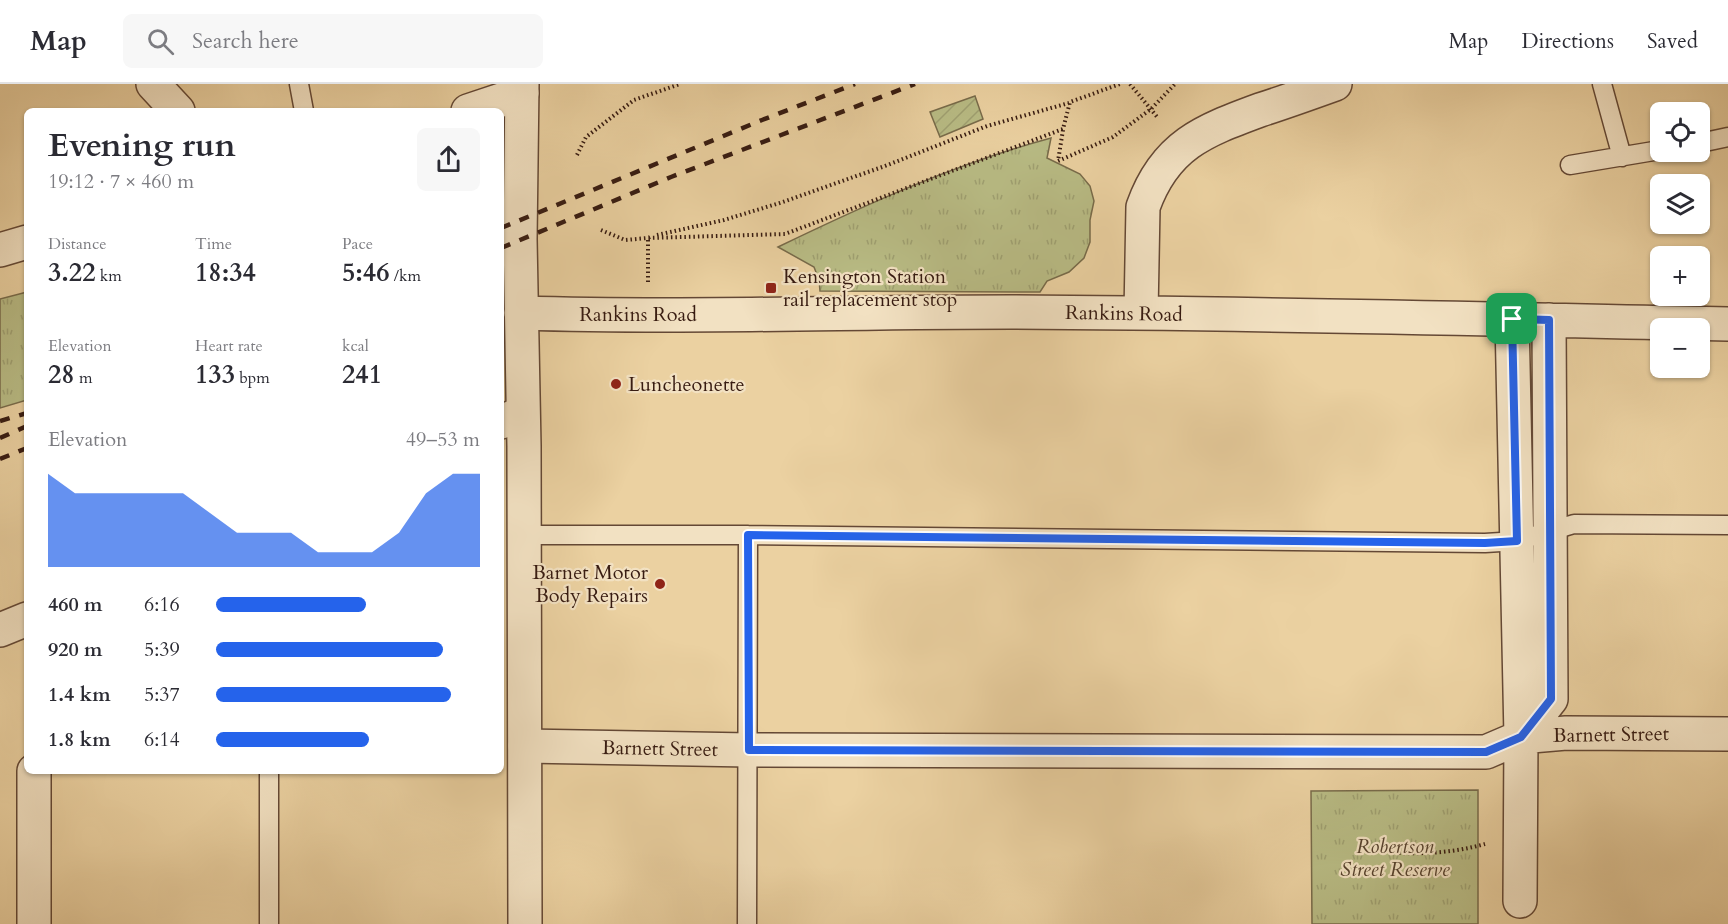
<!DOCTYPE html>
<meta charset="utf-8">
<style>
body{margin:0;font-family:Cardo,serif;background:#f7f7f7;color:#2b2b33;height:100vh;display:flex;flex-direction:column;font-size:22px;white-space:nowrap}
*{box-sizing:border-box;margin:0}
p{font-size:20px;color:#7c7c81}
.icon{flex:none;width:33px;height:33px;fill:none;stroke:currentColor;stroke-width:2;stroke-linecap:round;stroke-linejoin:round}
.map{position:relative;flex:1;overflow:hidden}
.panel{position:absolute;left:24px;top:24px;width:480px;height:666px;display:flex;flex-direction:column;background:#fff;border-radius:9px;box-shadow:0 2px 4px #0004}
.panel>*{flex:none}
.controls{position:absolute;left:1650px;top:18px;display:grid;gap:12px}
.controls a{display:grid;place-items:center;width:60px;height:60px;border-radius:9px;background:#fff;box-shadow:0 2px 4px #0004;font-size:30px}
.pin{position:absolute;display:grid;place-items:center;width:51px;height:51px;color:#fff;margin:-26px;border-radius:12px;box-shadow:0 3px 9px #0006}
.round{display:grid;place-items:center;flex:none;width:63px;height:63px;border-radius:9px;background:#f7f7f7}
.headline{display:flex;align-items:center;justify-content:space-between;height:102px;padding:0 24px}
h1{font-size:33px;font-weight:700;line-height:45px}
.figures{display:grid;grid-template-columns:repeat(3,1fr);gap:9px;height:102px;padding:6px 24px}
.figures div{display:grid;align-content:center}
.figures b{font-size:26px;font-weight:700}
.figures small{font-size:16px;font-weight:400}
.figures p{font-size:16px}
.chart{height:168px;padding:12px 24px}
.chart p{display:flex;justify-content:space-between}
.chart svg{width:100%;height:108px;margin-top:6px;fill:#2563eb;opacity:.7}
ul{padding:0 24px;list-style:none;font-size:20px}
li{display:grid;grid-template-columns:96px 72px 1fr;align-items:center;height:45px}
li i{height:15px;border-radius:8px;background:#2563eb}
header{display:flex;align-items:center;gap:36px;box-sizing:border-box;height:84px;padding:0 30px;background:#fff;border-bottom:2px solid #e1e1e2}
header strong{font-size:28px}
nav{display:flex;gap:33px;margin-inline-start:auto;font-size:21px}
.search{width:420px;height:54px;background:#f7f7f7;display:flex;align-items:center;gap:15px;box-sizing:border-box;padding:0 21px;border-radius:9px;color:#7c7c81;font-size:22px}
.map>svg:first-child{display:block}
.grass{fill:url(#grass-tufts);stroke:#786b4a;stroke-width:1.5}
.garden{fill:url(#garden-furrows);stroke:#786b4a;stroke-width:1.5}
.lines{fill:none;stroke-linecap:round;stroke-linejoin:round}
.service-casing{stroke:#644835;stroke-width:21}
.minor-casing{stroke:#644835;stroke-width:36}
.tertiary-casing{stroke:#644835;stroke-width:36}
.path{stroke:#371b11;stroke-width:4;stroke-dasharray:1.5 3;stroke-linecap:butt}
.service{stroke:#f2e1c2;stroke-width:18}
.minor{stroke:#f2e1c2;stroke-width:33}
.tertiary{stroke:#f2e1c2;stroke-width:33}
.rail{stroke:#371b11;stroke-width:4.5;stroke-dasharray:10 10;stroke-linecap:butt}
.route-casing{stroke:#fff;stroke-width:12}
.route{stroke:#2563eb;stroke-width:8}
.poi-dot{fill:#8f2418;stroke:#f2e1c2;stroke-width:2}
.labels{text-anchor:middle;stroke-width:4.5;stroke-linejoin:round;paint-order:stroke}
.poi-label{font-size:20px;fill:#371b11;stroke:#f2e1c2;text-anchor:start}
.street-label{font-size:20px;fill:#371b11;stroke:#f2e1c2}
.park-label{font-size:20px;font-style:italic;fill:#57432e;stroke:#f2e1c2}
</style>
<header>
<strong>Map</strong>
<div class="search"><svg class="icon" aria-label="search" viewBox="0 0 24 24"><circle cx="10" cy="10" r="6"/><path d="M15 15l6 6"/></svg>Search here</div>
<nav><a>Map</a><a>Directions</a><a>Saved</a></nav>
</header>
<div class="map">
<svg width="1728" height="840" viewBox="0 0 1728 840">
<defs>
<pattern id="grass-tufts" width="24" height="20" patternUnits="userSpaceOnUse" patternTransform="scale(1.5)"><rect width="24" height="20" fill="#b8bb84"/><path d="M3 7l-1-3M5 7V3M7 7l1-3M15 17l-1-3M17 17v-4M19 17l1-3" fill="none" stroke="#9fa071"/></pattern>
<pattern id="garden-furrows" width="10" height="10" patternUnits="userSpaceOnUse" patternTransform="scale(1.5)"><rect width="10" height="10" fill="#b8bb84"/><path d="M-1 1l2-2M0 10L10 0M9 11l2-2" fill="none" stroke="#9fa071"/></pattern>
</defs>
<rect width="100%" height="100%" fill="#ebd1a1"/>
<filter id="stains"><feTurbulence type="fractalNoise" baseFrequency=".00333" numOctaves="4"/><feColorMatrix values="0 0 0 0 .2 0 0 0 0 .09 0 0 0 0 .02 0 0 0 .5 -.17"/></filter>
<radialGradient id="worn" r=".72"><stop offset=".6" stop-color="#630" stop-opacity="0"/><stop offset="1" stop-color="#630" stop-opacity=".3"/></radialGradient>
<path class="grass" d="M 1051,54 L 1047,74 L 1080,90 L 1090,102 L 1094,117 L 1090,136 L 1090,158 L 1084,174 L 1069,188 L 1047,197 L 1040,208 L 820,207 L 819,196 L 814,183 L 778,163 C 867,120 955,80 1051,54 Z
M 27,208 L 27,316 L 0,324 L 0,215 Z
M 1478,706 L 1478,840 L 1312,840 L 1311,707 Z"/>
<path class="garden" d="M 975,12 L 983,35 L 940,53 L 930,28 Z"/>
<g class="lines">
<g class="service-casing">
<path id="service" d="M 299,0 L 304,27
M 1602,0 L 1622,73
M 1700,59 L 1728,53
M 1570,81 L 1660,66
M 524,451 L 748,451 L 1485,459 L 1517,457 L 1574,440 L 1728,441
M 269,840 L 269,687
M 747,840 L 748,451"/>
</g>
<g class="minor-casing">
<path id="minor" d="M 153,0 L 178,27
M 468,27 L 522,9
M 0,166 L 27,158
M 521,229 C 684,234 848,228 1012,228 C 1251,229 1489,235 1728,240
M 1141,229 L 1143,123 C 1165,61 1203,47 1260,26 C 1285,18 1310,9 1335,0
M 1512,235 L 1521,653 L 1520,817
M 501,338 L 522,329
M 0,546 L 27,535
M 1521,653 L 1551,615 L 1549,236
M 525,662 L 749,666 L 1486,668 L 1521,653 L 1566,649 L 1728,650
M 34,840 L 34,687"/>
</g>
<g class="tertiary-casing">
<path id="tertiary" d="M 522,0 L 520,155 L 524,362 L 525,840"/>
</g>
<path class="path" d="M 1130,0 L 1158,34
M 1063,46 L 1058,77 L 1113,53 L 1151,25 L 1175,0
M 577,71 L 586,53 L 634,16 L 680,0
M 601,146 L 625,156 L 648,154 L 785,150 L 1063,45 L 1070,18 L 1120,0
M 657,151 L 724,136 L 783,118 L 885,82 L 987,42 L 1069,19
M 648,198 L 648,154 L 650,153
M 1399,769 C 1430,770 1456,768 1485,760"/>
<use href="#service" class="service"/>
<use href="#minor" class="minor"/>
<use href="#tertiary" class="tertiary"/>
<path class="rail" d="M 501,144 L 762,36 L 855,0
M 501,164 L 671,93 L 915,0
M 0,337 L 27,329
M 0,354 L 27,342
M 0,375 L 27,364"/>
</g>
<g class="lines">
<g class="route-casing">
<path id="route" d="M 1512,235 L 1549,236 L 1551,615 L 1521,653 L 1486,668 L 749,666 L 748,451 L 1485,459 L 1517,457 Z"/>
</g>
<use href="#route" class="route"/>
</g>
<g class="poi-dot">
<rect x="765" y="198" width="12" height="12" rx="3"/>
<circle cx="616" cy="300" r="6"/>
<circle cx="660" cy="500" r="6"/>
</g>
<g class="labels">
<g class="poi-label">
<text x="783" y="199">Kensington Station<tspan x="783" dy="23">rail replacement stop</tspan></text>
<text x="628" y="307">Luncheonette</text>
<text x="648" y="495" text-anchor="end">Barnet Motor<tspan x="648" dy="23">Body Repairs</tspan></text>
</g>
<g class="street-label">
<text transform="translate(1124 229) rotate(1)" y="7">Rankins Road</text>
<text x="638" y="237">Rankins Road</text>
<text transform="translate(1611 650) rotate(-1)" y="7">Barnett Street</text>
<text transform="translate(660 664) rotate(1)" y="7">Barnett Street</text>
</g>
<g class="park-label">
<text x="1395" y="769">Robertson<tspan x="1395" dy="23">Street Reserve</tspan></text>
</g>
</g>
<rect width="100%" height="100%" filter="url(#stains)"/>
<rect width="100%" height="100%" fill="url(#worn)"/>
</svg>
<div class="controls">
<a><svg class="icon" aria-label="locate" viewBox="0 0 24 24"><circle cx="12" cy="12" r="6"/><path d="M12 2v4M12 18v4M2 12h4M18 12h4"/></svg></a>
<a><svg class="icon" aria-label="layers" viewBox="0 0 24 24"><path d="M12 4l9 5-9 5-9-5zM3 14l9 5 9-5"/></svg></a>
<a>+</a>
<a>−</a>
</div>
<div class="pin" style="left:1512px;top:235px;background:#1e9e55"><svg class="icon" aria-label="arrive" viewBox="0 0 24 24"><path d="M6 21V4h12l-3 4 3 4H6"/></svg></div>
<section class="panel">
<div class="headline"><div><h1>Evening run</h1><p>19:12 · 7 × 460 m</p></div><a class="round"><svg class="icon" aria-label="share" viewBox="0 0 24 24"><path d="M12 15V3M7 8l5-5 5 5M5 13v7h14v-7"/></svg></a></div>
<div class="figures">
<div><p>Distance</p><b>3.22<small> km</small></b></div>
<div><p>Time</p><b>18:34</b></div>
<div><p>Pace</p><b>5:46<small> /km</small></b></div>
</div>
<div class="figures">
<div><p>Elevation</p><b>28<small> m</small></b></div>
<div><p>Heart rate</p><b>133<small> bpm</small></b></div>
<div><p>kcal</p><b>241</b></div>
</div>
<div class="chart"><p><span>Elevation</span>49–53 m</p>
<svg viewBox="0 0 160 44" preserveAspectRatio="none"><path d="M0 44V6L10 14L20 14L30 14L40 14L50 14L60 22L70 30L80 30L90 30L100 38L110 38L120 38L130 30L140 14L150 6L160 6V44z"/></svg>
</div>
<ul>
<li><b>460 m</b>6:16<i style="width:57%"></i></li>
<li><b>920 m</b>5:39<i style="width:86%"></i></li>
<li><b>1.4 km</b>5:37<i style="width:89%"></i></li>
<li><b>1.8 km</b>6:14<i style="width:58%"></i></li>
</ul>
</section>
</div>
